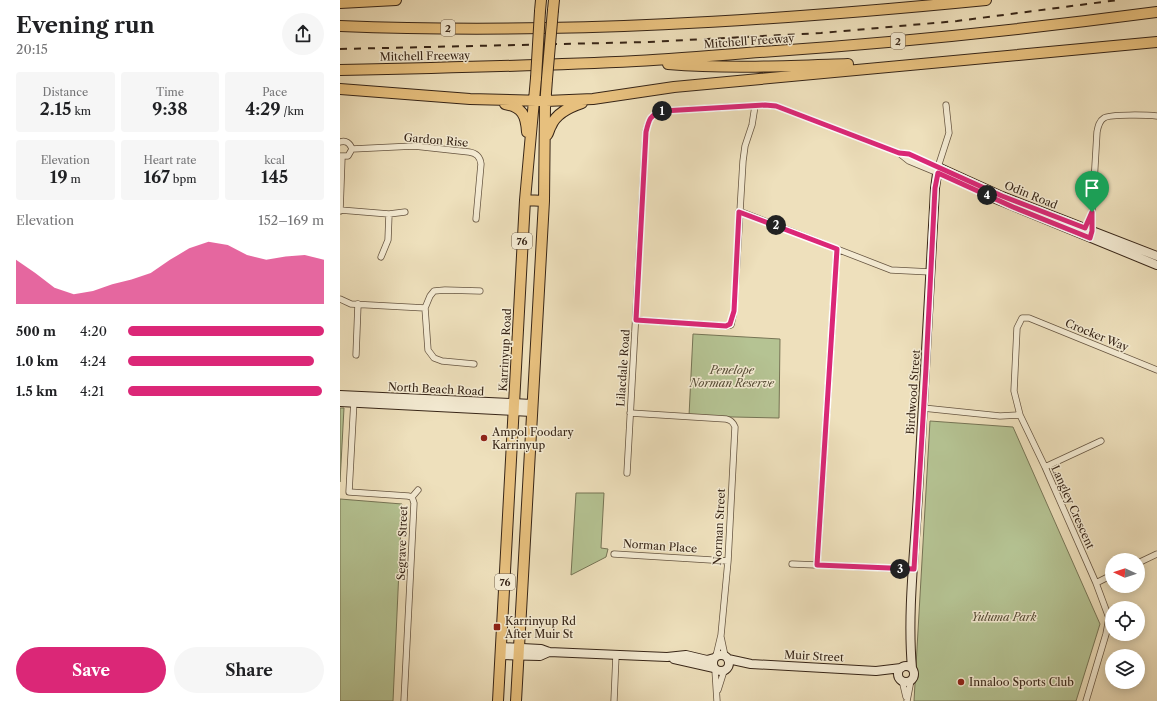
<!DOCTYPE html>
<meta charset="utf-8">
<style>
body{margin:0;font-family:"Libre Caslon Text",serif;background:#f6f6f6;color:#202124;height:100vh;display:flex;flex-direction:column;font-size:15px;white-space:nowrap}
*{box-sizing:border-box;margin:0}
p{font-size:13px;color:#757577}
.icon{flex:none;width:22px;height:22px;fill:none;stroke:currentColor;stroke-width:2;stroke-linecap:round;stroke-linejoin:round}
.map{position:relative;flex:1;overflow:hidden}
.side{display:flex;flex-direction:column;background:#fff;width:340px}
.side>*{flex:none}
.needle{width:26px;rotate:273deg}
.fabs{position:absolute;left:765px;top:553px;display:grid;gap:8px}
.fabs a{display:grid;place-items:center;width:40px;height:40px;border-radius:50%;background:#fff;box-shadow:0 2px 10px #0003;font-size:20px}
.pin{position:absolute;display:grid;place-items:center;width:34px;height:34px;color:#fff;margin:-41px -17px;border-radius:50% 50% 50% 0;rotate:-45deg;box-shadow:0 0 4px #0007}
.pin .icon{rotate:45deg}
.km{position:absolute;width:20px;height:20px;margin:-10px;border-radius:50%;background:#222;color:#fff;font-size:11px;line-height:20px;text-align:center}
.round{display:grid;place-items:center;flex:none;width:42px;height:42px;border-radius:21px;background:#f6f6f6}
.head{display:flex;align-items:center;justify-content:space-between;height:68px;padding:0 16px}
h1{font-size:22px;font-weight:700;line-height:30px}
.figures{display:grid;grid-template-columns:repeat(3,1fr);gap:6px;height:68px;padding:4px 16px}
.figures div{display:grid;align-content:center;border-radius:4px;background:#f6f6f6;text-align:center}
.figures b{font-size:17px;font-weight:700}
.figures small{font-size:11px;font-weight:400}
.figures p{font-size:11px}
.chart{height:112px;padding:8px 16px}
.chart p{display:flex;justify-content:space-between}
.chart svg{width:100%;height:72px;margin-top:4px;fill:#db2777;opacity:.7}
.button{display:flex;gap:8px;margin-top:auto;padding:8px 16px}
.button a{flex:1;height:46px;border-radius:24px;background:#db2777;color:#fff;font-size:16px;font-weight:700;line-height:46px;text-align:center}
.button a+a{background:#f6f6f6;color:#202124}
ul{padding:0 16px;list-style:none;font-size:13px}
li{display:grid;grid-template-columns:64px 48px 1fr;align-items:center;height:30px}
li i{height:10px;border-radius:5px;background:#db2777}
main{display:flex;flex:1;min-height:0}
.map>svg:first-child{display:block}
.green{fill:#b5c393;stroke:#767455}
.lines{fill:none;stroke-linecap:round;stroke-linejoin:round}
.street-casing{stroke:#655440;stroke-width:7}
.secondary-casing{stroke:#372517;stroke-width:10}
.highway-casing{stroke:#372517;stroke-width:12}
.street{stroke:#f4ebd3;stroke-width:5.5}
.secondary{stroke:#f4ebd3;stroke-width:8}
.highway{stroke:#e7c07e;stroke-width:10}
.rail{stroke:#372517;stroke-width:2;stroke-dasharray:7 7;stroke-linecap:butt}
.highway-bridge-casing{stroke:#372517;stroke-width:12;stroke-linecap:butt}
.highway-bridge{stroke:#e7c07e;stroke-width:10}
.route-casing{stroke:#fff;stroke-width:8}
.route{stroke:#db2777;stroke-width:5}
.poi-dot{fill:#8f2418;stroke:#f4ebd3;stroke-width:1.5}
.labels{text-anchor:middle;stroke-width:3;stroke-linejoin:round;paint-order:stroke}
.shield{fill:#f4ebd3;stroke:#70604f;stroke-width:1}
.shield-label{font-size:10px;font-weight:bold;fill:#372517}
.street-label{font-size:11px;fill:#372517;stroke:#f4ebd3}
.park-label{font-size:11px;font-style:italic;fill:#564c36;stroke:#f4ebd3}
.poi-label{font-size:11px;fill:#372517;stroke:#f4ebd3;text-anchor:start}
</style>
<main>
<section class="side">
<div class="head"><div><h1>Evening run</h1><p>20:15</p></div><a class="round"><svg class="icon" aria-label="share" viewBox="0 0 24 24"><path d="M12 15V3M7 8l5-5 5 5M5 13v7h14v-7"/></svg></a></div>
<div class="figures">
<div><p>Distance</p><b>2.15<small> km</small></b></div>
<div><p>Time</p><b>9:38</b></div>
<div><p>Pace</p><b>4:29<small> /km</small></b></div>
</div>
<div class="figures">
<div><p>Elevation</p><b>19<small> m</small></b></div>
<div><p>Heart rate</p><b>167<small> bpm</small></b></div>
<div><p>kcal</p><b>145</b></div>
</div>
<div class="chart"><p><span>Elevation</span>152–169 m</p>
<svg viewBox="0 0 160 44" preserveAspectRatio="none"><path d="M0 44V17L10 25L20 34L30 38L40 36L50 32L60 29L70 25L80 17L90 10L100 6L110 8L120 14L130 17L140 15L150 14L160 17V44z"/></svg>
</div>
<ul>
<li><b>500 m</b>4:20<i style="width:100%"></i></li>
<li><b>1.0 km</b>4:24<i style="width:95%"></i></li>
<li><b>1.5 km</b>4:21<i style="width:99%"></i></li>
</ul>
<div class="button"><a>Save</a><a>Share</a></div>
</section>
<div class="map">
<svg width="817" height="701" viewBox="0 0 817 701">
<rect width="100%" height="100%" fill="#eee0bc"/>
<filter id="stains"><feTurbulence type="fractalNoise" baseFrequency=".005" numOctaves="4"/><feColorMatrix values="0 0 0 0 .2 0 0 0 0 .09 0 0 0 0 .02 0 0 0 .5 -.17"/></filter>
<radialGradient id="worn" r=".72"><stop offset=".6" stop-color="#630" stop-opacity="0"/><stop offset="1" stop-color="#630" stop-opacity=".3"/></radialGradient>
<path class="green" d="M 353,334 L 440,339 L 439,418 L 349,416 Z
M 0,408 L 4,408 L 0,482 Z
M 590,421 L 673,427 L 760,624 L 736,701 L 574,701 Z
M 236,493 L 264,493 L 261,548 L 268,549 L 266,557 L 231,575 Z
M 0,499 L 62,504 L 53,701 L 0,701 Z"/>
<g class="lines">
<g class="street-casing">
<path id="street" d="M 0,142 C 6,140 10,143 12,149 L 8,156 L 0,156
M 12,149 L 74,146 L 129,152 C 136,153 140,156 141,164 L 136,219
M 559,153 L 569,161 L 598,173
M 0,210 L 49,214 L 65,212
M 0,211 L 2,157
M 399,211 L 551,270 L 591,272
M 751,234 L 757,132 C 758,127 759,121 764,118 C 770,114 808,115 817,116
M 41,257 L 48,240 L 49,214
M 0,299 L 11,304 L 85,308
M 296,320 L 386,326 L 391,325 L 394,311 L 403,161 L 405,146 L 412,125 L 415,106
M 16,355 L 18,304
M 134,364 L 102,361 L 94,358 L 88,350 L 85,308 L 90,296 L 94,291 L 105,290 L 140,291
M 14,400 L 9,492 L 68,496 L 72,497 L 74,503 L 64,701
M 583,408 L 660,416 L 680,415
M 290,413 L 386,419 C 391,420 393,422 395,427 L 388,561 L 381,635 L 376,656
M 705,467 L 761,441
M 287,473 L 306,131 C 309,119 310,115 323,111 L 425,105 L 436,106 L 559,153 L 569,154 L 598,167 L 609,133 L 606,105
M 72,497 L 78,490
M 274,554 L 388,561
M 798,563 L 817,554
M 452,564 L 574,569
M 477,565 L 497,249
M 756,583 L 772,575
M 381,637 L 385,656
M 375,670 L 377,701
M 562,680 L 566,697
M 378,690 L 384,671
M 274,701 L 276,655
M 567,701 L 571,680
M 746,701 L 766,634 L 769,618 L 756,583 L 705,467 L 680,415 L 674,391 L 677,328 L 682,318 L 689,318 L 817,370"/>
</g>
<g class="secondary-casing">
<path id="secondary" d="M 651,197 L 817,265
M 0,395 L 192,404
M 0,402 L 192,412
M 162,647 L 201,649 L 209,652 L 327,657 L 346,655 L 367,660 L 374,658
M373 663a8 8 0 1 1 16 0a8 8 0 1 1-16 0Z
M 161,655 L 200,656 L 209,652
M 334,659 L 374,668
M 388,659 L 411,664 L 536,671 L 561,668
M558 674a8 8 0 1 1 16 0a8 8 0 1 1-16 0Z
M 572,668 C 567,611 575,550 578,493 C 584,392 590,290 595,188 L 598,167 L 662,196 L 817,256"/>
</g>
<g class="highway-casing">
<path id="highway" d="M 0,3 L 56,0
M 213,10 L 214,0
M 200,11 L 201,0
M 0,26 C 216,35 432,21 646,0
M 328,64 C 388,69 448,66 508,64
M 0,70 C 99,68 198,66 296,61 C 333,59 370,56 407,53 C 544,44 681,30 817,12
M 0,89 L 130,99 L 206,101 L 253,99 L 334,87 L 817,42
M 165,104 C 182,107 186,115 187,132
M 207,135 C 209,132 209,129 211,126 C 216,113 230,107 242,103
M 185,200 L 204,201
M 158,701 L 185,200 L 196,78
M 176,701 L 204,201 L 205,107 L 207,79"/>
</g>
<use href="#street" class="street"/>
<use href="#secondary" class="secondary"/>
<use href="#highway" class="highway"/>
<path class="rail" d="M 0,49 L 309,42 L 481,33 L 617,21 L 778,0"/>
<g class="highway-bridge-casing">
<path id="highway-bridge" d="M 196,78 L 200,11
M 207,79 L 213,10"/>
</g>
<use href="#highway-bridge" class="highway-bridge"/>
</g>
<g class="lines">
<g class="route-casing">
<path id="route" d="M 425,105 L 436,106 L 559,153 L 569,154 L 662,196 L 745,228 L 752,212 L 752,231 L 750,238 L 673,207 L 598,173 L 595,188 L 586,368 L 574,569 L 477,565 L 497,249 L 399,212 L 394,311 L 390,324 L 386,326 L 296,320 L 306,132 C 309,119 310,115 323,111 Z"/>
</g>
<use href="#route" class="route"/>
</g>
<g class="poi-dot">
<circle cx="144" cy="438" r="4"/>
<rect x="153" y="623" width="8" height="8" rx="2"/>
<circle cx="621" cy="682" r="4"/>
</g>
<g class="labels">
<g class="shield">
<rect x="101" y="20" width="14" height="16" rx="3"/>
<rect x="551" y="33" width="14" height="16" rx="3"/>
<rect x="172" y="233" width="20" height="16" rx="3"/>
<rect x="155" y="574" width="20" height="16" rx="3"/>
</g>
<g class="shield-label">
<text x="108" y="32">2</text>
<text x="558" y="45">2</text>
<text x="182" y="245">76</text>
<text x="165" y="586">76</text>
</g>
<g class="street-label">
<text transform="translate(409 41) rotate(-4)" y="4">Mitchell Freeway</text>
<text transform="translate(85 56) rotate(-1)" y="4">Mitchell Freeway</text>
<text transform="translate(96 140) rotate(5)" y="4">Gardon Rise</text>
<text transform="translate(691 195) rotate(22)" y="4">Odin Road</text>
<text transform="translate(757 335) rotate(22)" y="4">Crocker Way</text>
<text transform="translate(165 350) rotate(-87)" y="4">Karrinyup Road</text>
<text transform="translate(283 368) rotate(-86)" y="4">Lilacdale Road</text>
<text transform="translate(96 389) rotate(3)" y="4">North Beach Road</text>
<text transform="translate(573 392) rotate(-86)" y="4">Birdwood Street</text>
<text transform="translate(733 507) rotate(66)" y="4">Langley Crescent</text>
<text transform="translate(379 527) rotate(-87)" y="4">Norman Street</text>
<text transform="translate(62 543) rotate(-88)" y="4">Segrave Street</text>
<text transform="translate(320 546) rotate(4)" y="4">Norman Place</text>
<text transform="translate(474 656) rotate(3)" y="4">Muir Street</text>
</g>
<g class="park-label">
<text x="392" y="374">Penelope<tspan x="392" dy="13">Norman Reserve</tspan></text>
<text x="664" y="621">Yuluma Park</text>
</g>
<g class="poi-label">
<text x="152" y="436">Ampol Foodary<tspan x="152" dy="13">Karrinyup</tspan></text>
<text x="165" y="625">Karrinyup Rd<tspan x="165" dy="13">After Muir St</tspan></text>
<text x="629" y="686">Innaloo Sports Club</text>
</g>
</g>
<rect width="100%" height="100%" filter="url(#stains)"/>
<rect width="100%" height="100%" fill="url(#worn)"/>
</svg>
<div class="fabs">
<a><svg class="needle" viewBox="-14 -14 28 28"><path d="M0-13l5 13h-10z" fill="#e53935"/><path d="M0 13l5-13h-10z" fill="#757577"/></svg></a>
<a><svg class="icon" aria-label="locate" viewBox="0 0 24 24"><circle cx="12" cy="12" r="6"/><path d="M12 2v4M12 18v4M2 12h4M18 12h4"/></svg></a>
<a><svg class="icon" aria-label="layers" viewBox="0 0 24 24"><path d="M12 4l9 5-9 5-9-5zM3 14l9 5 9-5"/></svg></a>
</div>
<div class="pin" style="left:752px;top:212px;background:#1e9e55"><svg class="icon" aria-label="arrive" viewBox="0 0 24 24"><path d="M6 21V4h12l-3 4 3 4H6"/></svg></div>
<b class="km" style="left:322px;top:111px">1</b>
<b class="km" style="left:436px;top:225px">2</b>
<b class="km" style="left:560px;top:569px">3</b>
<b class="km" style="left:647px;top:195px">4</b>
</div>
</main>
